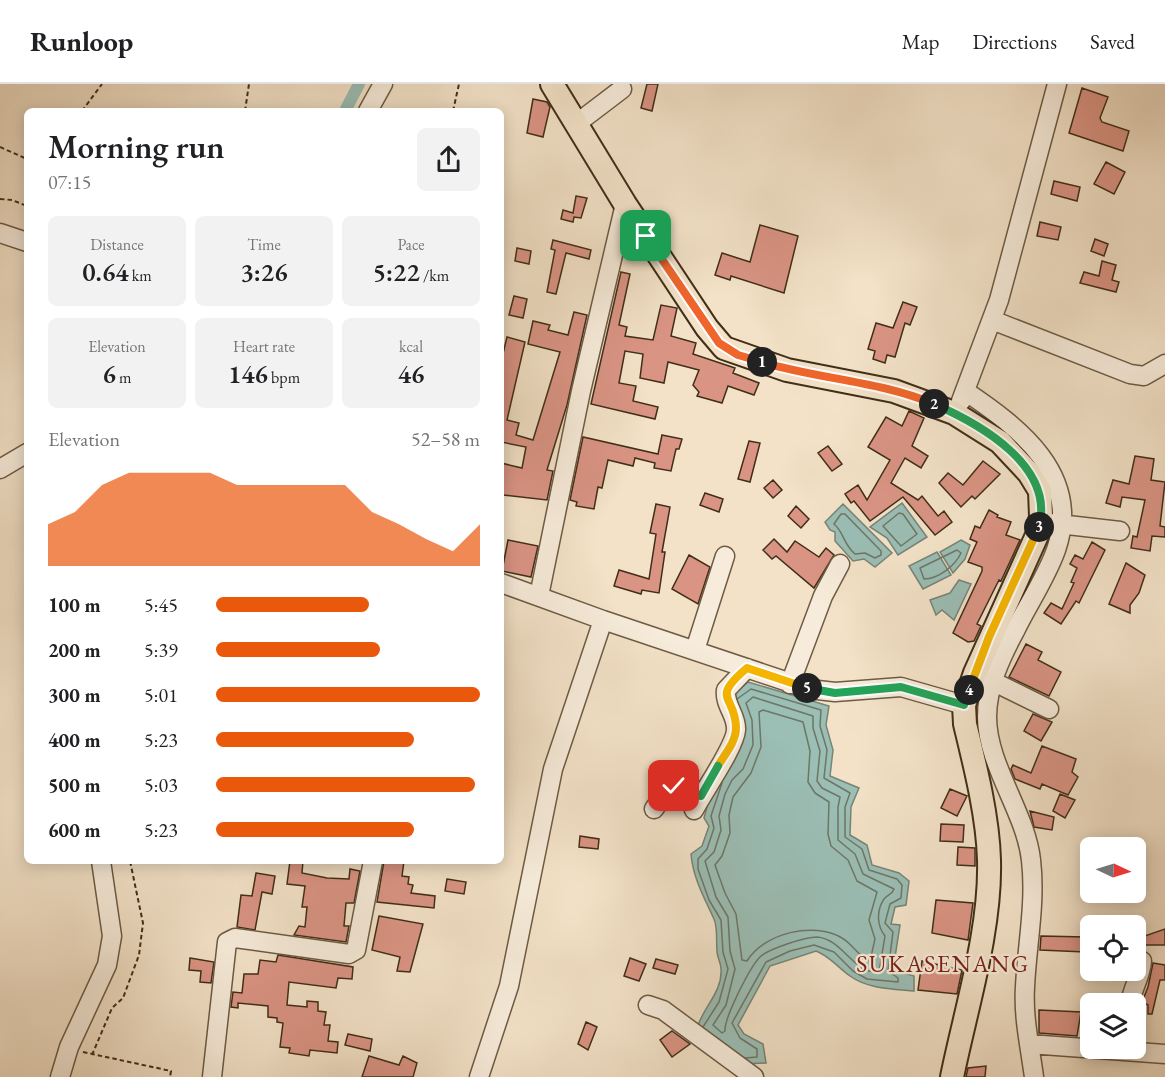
<!DOCTYPE html>
<meta charset="utf-8">
<style>
body{margin:0;font-family:"EB Garamond",serif;background:#f2f2f2;color:#202124;height:100vh;display:flex;flex-direction:column;font-size:22px;white-space:nowrap}
*{box-sizing:border-box;margin:0}
p{font-size:20px;color:#757577}
.icon{flex:none;width:33px;height:33px;fill:none;stroke:currentColor;stroke-width:2;stroke-linecap:round;stroke-linejoin:round}
.map{position:relative;flex:1;overflow:hidden}
.side{position:absolute;left:24px;top:24px;width:480px;height:756px;display:flex;flex-direction:column;background:#fff;border-radius:9px;box-shadow:0 3px 15px #0003}
.side>*{flex:none}
.needle{width:39px;rotate:94deg}
.buttons{position:absolute;left:1080px;top:753px;display:grid;gap:12px}
.buttons a{display:grid;place-items:center;width:66px;height:66px;border-radius:9px;background:#fff;box-shadow:0 3px 15px #0003;font-size:30px}
.pin{position:absolute;display:grid;place-items:center;width:51px;height:51px;color:#fff;margin:-26px;border-radius:12px;box-shadow:0 3px 9px #0006}
.km{position:absolute;width:30px;height:30px;margin:-15px;border-radius:50%;background:#222;color:#fff;font-size:16px;line-height:30px;text-align:center}
.round{display:grid;place-items:center;flex:none;width:63px;height:63px;border-radius:9px;background:#f2f2f2}
.head{display:flex;align-items:center;justify-content:space-between;height:102px;padding:0 24px}
h1{font-size:33px;font-weight:600;line-height:45px}
.stats{display:grid;grid-template-columns:repeat(3,1fr);gap:9px;height:102px;padding:6px 24px}
.stats div{display:grid;align-content:center;border-radius:9px;background:#f2f2f2;text-align:center}
.stats b{font-size:26px;font-weight:600}
.stats small{font-size:16px;font-weight:400}
.stats p{font-size:16px}
.chart{height:168px;padding:12px 24px}
.chart p{display:flex;justify-content:space-between}
.chart svg{width:100%;height:108px;margin-top:6px;fill:#ea580c;opacity:.7}
ul{padding:0 24px;list-style:none;font-size:20px}
li{display:grid;grid-template-columns:96px 72px 1fr;align-items:center;height:45px}
li i{height:15px;border-radius:8px;background:#ea580c}
header{display:flex;align-items:center;gap:36px;box-sizing:border-box;height:84px;padding:0 30px;background:#fff;border-bottom:2px solid #e0e0e0}
header strong{font-size:28px}
nav{display:flex;gap:33px;margin-inline-start:auto;font-size:21px}
.map>svg:first-child{display:block}
.water{fill:#9bbeb5;stroke:#778476;stroke-width:1.5}
.lines{fill:none;stroke-linecap:round;stroke-linejoin:round}
.shore{stroke:#6e7666;stroke-width:1.5}
.canal{stroke:#9bbeb5;stroke-width:12}
.building{fill:#da9484;stroke:#402e18;stroke-width:1.5}
.minor-casing{stroke:#6d5b44;stroke-width:21}
.major-casing{stroke:#402e18;stroke-width:26}
.path{stroke:#402e18;stroke-width:2;stroke-dasharray:4.5 3;stroke-linecap:butt}
.minor{stroke:#f7ecdb;stroke-width:18}
.major{stroke:#f3e2c8;stroke-width:22}
.split-1-casing{stroke:#fff;stroke-width:12}
.split-2-casing{stroke:#fff;stroke-width:12}
.split-3-casing{stroke:#fff;stroke-width:12}
.split-4-casing{stroke:#fff;stroke-width:12}
.split-5-casing{stroke:#fff;stroke-width:12}
.split-6-casing{stroke:#fff;stroke-width:12}
.split-7-casing{stroke:#fff;stroke-width:12}
.split-1{stroke:#f0652b;stroke-width:8}
.split-2{stroke:#f0652b;stroke-width:8}
.split-3{stroke:#22a559;stroke-width:8}
.split-4{stroke:#f5b400;stroke-width:8}
.split-5{stroke:#22a559;stroke-width:8}
.split-6{stroke:#f5b400;stroke-width:8}
.split-7{stroke:#22a559;stroke-width:8}
.labels{text-anchor:middle;stroke-width:4.5;stroke-linejoin:round;paint-order:stroke}
.quarter-label{font-size:24px;letter-spacing:1.5px;fill:#7a1f14;stroke:#f7ecdb}
</style>
<header>
<strong>Runloop</strong>
<nav><a>Map</a><a>Directions</a><a>Saved</a></nav>
</header>
<div class="map">
<svg width="1165" height="993" viewBox="0 0 1165 993">
<rect width="100%" height="100%" fill="#f3e2c8"/>
<filter id="stains"><feTurbulence type="fractalNoise" baseFrequency=".00333" numOctaves="4"/><feColorMatrix values="0 0 0 0 .2 0 0 0 0 .09 0 0 0 0 .02 0 0 0 .5 -.17"/></filter>
<radialGradient id="worn" r=".72"><stop offset=".6" stop-color="#630" stop-opacity="0"/><stop offset="1" stop-color="#630" stop-opacity=".3"/></radialGradient>
<path class="water" d="M 902,419 L 927,453 L 898,471 L 887,454 L 870,443 Z
M 843,420 L 892,469 L 875,483 L 864,475 L 853,477 L 835,457 L 835,448 L 830,446 L 825,438 Z
M 961,456 L 970,461 L 965,475 L 953,489 L 940,468 Z
M 937,468 L 951,491 L 923,505 L 909,482 Z
M 959,496 L 971,500 L 954,536 L 942,526 L 936,531 L 930,516 L 950,509 Z
M 748,598 L 829,622 L 826,641 L 833,666 L 830,692 L 859,704 L 851,723 L 850,751 L 867,761 L 872,781 L 899,789 L 909,797 L 906,821 L 895,823 L 891,840 L 900,841 L 893,886 L 914,892 L 914,907 C 892,905 868,905 850,892 C 837,883 831,873 816,867 L 770,882 L 738,941 L 744,950 L 763,960 L 766,979 L 744,980 L 696,948 C 700,926 723,909 721,885 C 721,879 717,873 717,867 C 716,857 718,844 714,835 C 704,813 693,794 691,770 L 702,762 L 709,742 L 704,734 L 712,705 L 732,678 L 729,614 Z"/>
<g class="lines">
<path class="shore" d="M 899,429 L 903,430 L 917,450 L 901,462 L 883,442 Z
M 841,430 L 845,430 L 881,467 L 881,471 L 875,474 L 865,469 L 855,470 C 843,460 844,448 834,440 Z
M 957,466 L 961,469 C 955,482 938,495 924,495 L 920,484 Z
M 753,613 L 813,632 L 813,644 L 820,667 L 817,697 L 822,704 L 840,713 L 838,723 L 838,756 L 855,770 L 863,790 L 894,805 C 892,811 888,810 884,815 C 876,827 877,842 885,852 L 879,888 C 853,890 843,855 817,853 C 805,853 768,865 760,873 C 750,883 724,934 725,947 L 722,949 L 713,941 L 726,921 L 735,885 L 730,867 L 728,833 L 716,813 L 705,777 L 714,768 L 721,746 L 719,732 L 725,710 L 732,696 L 743,685 L 753,661 L 752,636 L 746,619 Z
M 737,615 L 751,605 L 821,626 L 820,642 L 827,666 L 824,694 L 850,709 L 845,723 L 845,753 L 862,765 L 869,786 L 897,795 L 902,801 L 901,814 L 890,820 L 885,839 L 893,848 L 888,887 L 898,894 L 898,898 L 867,895 L 853,887 L 834,868 L 814,861 L 790,867 L 766,878 L 732,939 L 740,954 L 757,965 L 757,973 L 745,974
M 763,626 L 803,638 L 810,667 L 808,698 L 815,709 L 829,718 L 828,750 L 831,762 L 848,776 L 857,797 L 877,808 L 869,836 L 875,855 L 870,877 C 858,873 853,860 842,854 C 814,837 764,849 747,877 L 742,876 L 736,830 L 725,809 L 715,781 L 722,772 L 730,749 L 729,731 L 733,713 L 751,689 L 761,663 L 759,628 Z
M 703,943 L 719,918 L 728,885 L 723,868 L 721,836 L 709,816 L 698,785 L 698,775 L 707,765 L 714,744 L 711,732 L 722,699"/>
<path class="canal" d="M 345,27 L 359,0"/>
</g>
<path class="building" d="M 647,0 L 658,0 L 652,27 L 641,24 Z
M 1082,4 L 1108,13 L 1100,34 L 1102,38 L 1129,47 L 1123,67 L 1069,49 Z
M 533,15 L 547,18 L 550,23 L 543,53 L 527,49 Z
M 1106,78 L 1125,88 L 1114,110 L 1094,100 Z
M 1054,97 L 1080,103 L 1077,117 L 1051,110 Z
M 576,112 L 587,114 L 581,134 L 574,133 L 573,138 L 561,135 L 563,126 L 573,129 Z
M 1040,138 L 1061,143 L 1058,156 L 1037,152 Z
M 760,141 L 798,152 L 784,209 L 731,192 L 730,196 L 715,191 L 722,169 L 750,178 Z
M 1095,155 L 1108,160 L 1104,172 L 1091,167 Z
M 553,156 L 591,166 L 589,175 L 566,169 L 556,210 L 547,208 L 555,166 L 551,165 Z
M 517,164 L 531,167 L 529,180 L 515,177 Z
M 1102,177 L 1116,181 L 1112,196 L 1119,198 L 1116,208 L 1080,199 L 1084,188 L 1099,192 Z
M 621,188 L 630,190 L 619,241 L 627,243 L 625,252 L 653,256 L 661,221 L 677,224 L 671,252 L 696,259 L 693,270 L 735,284 L 733,289 L 759,299 L 754,311 L 728,302 L 722,319 L 697,312 L 699,308 L 693,301 L 699,286 L 668,278 L 664,299 L 640,294 L 643,270 L 625,267 L 619,299 L 636,302 L 633,317 L 658,323 L 655,335 L 591,320 Z
M 514,212 L 527,215 L 523,234 L 509,231 Z
M 903,218 L 917,223 L 910,241 L 905,239 L 895,273 L 887,271 L 885,279 L 873,275 L 875,267 L 868,265 L 876,239 L 893,244 Z
M 574,228 L 587,231 L 567,321 L 547,386 L 553,387 L 547,416 L 503,411 L 501,379 L 522,384 L 526,363 L 501,358 L 501,278 L 507,253 L 525,258 L 507,336 L 519,339 L 516,351 L 533,356 L 560,268 L 528,260 L 533,237 L 550,241 L 548,246 L 568,251 Z
M 909,327 L 924,334 L 912,362 L 928,372 L 921,384 L 905,374 L 891,399 L 918,416 L 922,412 L 938,432 L 944,427 L 952,438 L 935,451 L 903,413 L 870,437 L 854,417 L 851,419 L 845,410 L 858,401 L 867,416 L 890,376 L 868,363 L 886,333 L 902,342 Z
M 662,351 L 682,355 L 679,365 L 676,365 L 671,387 L 654,384 L 655,379 L 635,374 L 633,382 L 608,376 L 602,404 L 598,403 L 594,425 L 576,422 L 577,418 L 570,416 L 583,353 L 658,370 Z
M 749,357 L 760,359 L 750,398 L 738,395 Z
M 828,362 L 842,380 L 832,387 L 818,369 Z
M 1135,372 L 1154,375 L 1151,396 L 1165,398 L 1160,442 L 1165,443 L 1165,453 L 1152,452 L 1150,467 L 1131,464 L 1133,452 L 1137,453 L 1145,416 L 1122,413 L 1120,423 L 1106,419 L 1113,396 L 1129,400 Z
M 983,377 L 1000,390 L 975,415 L 972,412 L 961,423 L 939,399 L 948,389 L 963,401 Z
M 773,396 L 782,406 L 773,414 L 764,404 Z
M 705,409 L 723,415 L 719,428 L 700,421 Z
M 656,420 L 670,423 L 662,468 L 665,468 L 659,509 L 642,506 L 641,510 L 614,502 L 619,486 L 649,495 L 656,450 L 650,449 Z
M 796,422 L 809,435 L 801,444 L 788,432 Z
M 989,426 L 998,431 L 997,433 L 1011,438 L 1006,451 L 1020,456 L 1001,497 L 999,496 L 977,540 L 981,542 L 974,557 L 968,558 L 953,549 L 982,487 L 982,483 L 968,478 L 977,458 L 970,455 L 975,442 L 980,444 Z
M 774,455 L 787,468 L 795,457 L 819,473 L 826,464 L 834,471 L 814,504 L 776,472 L 772,475 L 763,466 Z
M 508,456 L 538,462 L 531,493 L 502,487 Z
M 1092,458 L 1105,466 L 1079,519 L 1076,517 L 1061,540 L 1044,529 L 1051,519 L 1062,525 L 1074,499 L 1071,498 L 1077,484 L 1070,480 L 1075,471 L 1083,475 Z
M 689,471 L 710,483 L 698,520 L 672,505 Z
M 1126,479 L 1145,491 L 1139,509 L 1130,521 L 1130,529 L 1109,520 Z
M 1026,560 L 1042,568 L 1038,576 L 1061,588 L 1049,612 L 1009,593 Z
M 1033,630 L 1052,638 L 1041,657 L 1024,647 Z
M 1042,662 L 1076,675 L 1072,688 L 1078,693 L 1068,711 L 1042,700 L 1040,705 L 1015,695 L 1011,685 L 1013,681 L 1031,689 Z
M 950,705 L 967,712 L 957,732 L 941,724 Z
M 1060,710 L 1075,716 L 1065,734 L 1053,727 Z
M 1030,727 L 1054,733 L 1052,746 L 1034,743 Z
M 941,740 L 964,741 L 963,758 L 940,757 Z
M 580,752 L 599,755 L 598,765 L 579,763 Z
M 958,763 L 975,764 L 975,782 L 957,781 Z
M 290,777 L 303,777 L 302,789 L 327,794 L 349,795 L 350,785 L 360,787 L 354,819 L 346,819 L 344,842 L 349,842 L 346,858 L 294,851 L 299,842 L 305,843 L 307,823 L 302,823 L 305,802 L 287,800 Z
M 384,777 L 404,777 L 402,792 L 409,793 L 408,800 L 413,801 L 411,809 L 435,812 L 434,824 L 377,818 Z
M 256,789 L 275,792 L 272,810 L 262,808 L 255,846 L 237,843 L 241,811 L 252,812 Z
M 447,795 L 466,798 L 464,810 L 445,807 Z
M 936,816 L 973,819 L 968,856 L 932,849 Z
M 379,832 L 423,840 L 410,888 L 397,887 L 400,873 L 372,866 Z
M 1165,845 L 1165,861 L 1136,861 L 1136,847 L 1145,847 L 1145,852 Z
M 1041,852 L 1086,853 L 1085,868 L 1040,866 Z
M 278,871 L 353,883 L 352,895 L 338,894 L 336,904 L 289,898 L 287,921 L 307,923 L 307,917 L 318,918 L 318,927 L 326,928 L 324,941 L 330,941 L 328,957 L 338,958 L 337,969 L 310,966 L 309,972 L 289,969 L 290,964 L 280,963 L 283,939 L 277,938 L 277,934 L 268,933 L 268,922 L 238,919 L 238,924 L 231,923 L 233,908 L 242,909 L 244,890 L 258,890 L 260,876 L 276,878 Z
M 190,874 L 214,878 L 211,899 L 200,898 L 201,887 L 189,886 Z
M 630,874 L 646,880 L 639,897 L 624,892 Z
M 656,875 L 678,881 L 675,890 L 653,884 Z
M 922,877 L 962,886 L 957,910 L 918,906 Z
M 1153,879 L 1165,881 L 1165,896 L 1160,896 L 1152,930 L 1148,930 L 1148,921 L 1142,918 L 1148,903 Z
M 1039,926 L 1081,928 L 1077,952 L 1039,949 Z
M 586,938 L 597,943 L 588,966 L 578,960 Z
M 672,947 L 690,960 L 672,973 L 660,956 Z
M 348,950 L 372,955 L 370,967 L 345,961 Z
M 369,972 L 399,981 L 403,972 L 417,979 L 413,993 L 362,993 Z
M 986,982 L 985,993 L 966,993 L 968,984 Z"/>
<g class="lines">
<g class="minor-casing">
<path id="minor" d="M 368,27 L 383,0
M 576,40 L 622,5
M 0,149 L 27,158
M 992,236 L 1130,290 L 1144,292 L 1165,280
M 965,307 C 1020,344 1082,391 1056,466 C 1046,494 1028,520 1015,547 C 1001,573 987,603 987,633 C 987,681 1026,729 1031,776 C 1036,819 1027,860 1025,903 C 1023,933 1030,963 1034,993
M 961,317 L 999,216 L 1057,0
M 0,385 L 27,369
M 1050,439 L 1120,447
M 501,499 L 603,536 L 809,605 L 835,608 L 901,603 L 964,621
M 539,512 L 581,307 L 625,120
M 695,566 L 725,472
M 984,593 L 1049,625
M 790,600 L 823,512 L 840,480
M 654,725 L 670,702 L 701,712
M 694,726 C 703,708 735,663 736,646 C 737,631 724,621 726,606 L 747,584
M 1130,920 C 1132,904 1141,893 1142,877
M 648,921 L 663,926 L 754,993
M 1029,960 L 1165,970
M 60,993 L 69,963 L 107,881 L 112,852 L 101,777
M 212,993 L 227,858 L 235,854 L 349,870 L 356,866 L 373,777
M 479,993 L 509,902 L 553,685 L 603,536"/>
</g>
<g class="major-casing">
<path id="major" d="M 552,0 L 625,120 L 707,244 L 724,264 L 787,286 L 894,307 L 954,329 L 1000,358 L 1029,389 L 1040,407 L 1041,432 L 1038,449 L 975,589 L 964,621 L 965,640 C 975,681 988,733 989,776 C 991,846 966,924 952,993"/>
</g>
<path class="path" d="M 82,27 L 102,0
M 245,27 L 249,0
M 453,27 L 459,0
M 0,63 L 27,75
M 0,115 L 12,116 L 27,122
M 83,968 L 171,987 L 170,993
M 92,971 L 112,924 L 123,914 L 139,871 L 143,839 L 130,777"/>
<use href="#minor" class="minor"/>
<use href="#major" class="major"/>
</g>
<g class="lines">
<g class="split-1-casing">
<path id="split-1" d="M 646,152 L 719,259 L 738,271 L 762,278"/>
</g>
<g class="split-2-casing">
<path id="split-2" d="M 762,278 C 818,295 880,297 934,320"/>
</g>
<g class="split-3-casing">
<path id="split-3" d="M 934,320 C 980,340 1055,382 1039,443"/>
</g>
<g class="split-4-casing">
<path id="split-4" d="M 969,606 L 989,553 L 1039,443"/>
</g>
<g class="split-5-casing">
<path id="split-5" d="M 807,604 L 835,609 L 901,603 L 964,621 L 969,606"/>
</g>
<g class="split-6-casing">
<path id="split-6" d="M 718,682 C 724,671 736,658 736,644 C 736,611 709,616 747,584 L 807,604"/>
</g>
<g class="split-7-casing">
<path id="split-7" d="M 674,702 L 701,712 L 718,682"/>
</g>
<use href="#split-1" class="split-1"/>
<use href="#split-2" class="split-2"/>
<use href="#split-3" class="split-3"/>
<use href="#split-4" class="split-4"/>
<use href="#split-5" class="split-5"/>
<use href="#split-6" class="split-6"/>
<use href="#split-7" class="split-7"/>
</g>
<g class="labels">
<g class="quarter-label">
<text x="943" y="888">SUKASENANG</text>
</g>
</g>
<rect width="100%" height="100%" filter="url(#stains)"/>
<rect width="100%" height="100%" fill="url(#worn)"/>
</svg>
<div class="buttons">
<a><svg class="needle" viewBox="-14 -14 28 28"><path d="M0-13l5 13h-10z" fill="#e53935"/><path d="M0 13l5-13h-10z" fill="#757577"/></svg></a>
<a><svg class="icon" aria-label="locate" viewBox="0 0 24 24"><circle cx="12" cy="12" r="6"/><path d="M12 2v4M12 18v4M2 12h4M18 12h4"/></svg></a>
<a><svg class="icon" aria-label="layers" viewBox="0 0 24 24"><path d="M12 4l9 5-9 5-9-5zM3 14l9 5 9-5"/></svg></a>
</div>
<div class="pin" style="left:646px;top:152px;background:#1e9e55"><svg class="icon" aria-label="arrive" viewBox="0 0 24 24"><path d="M6 21V4h12l-3 4 3 4H6"/></svg></div>
<div class="pin" style="left:674px;top:702px;background:#d93025"><svg class="icon" aria-label="check" viewBox="0 0 24 24"><path d="M5 12l5 5 9-10"/></svg></div>
<b class="km" style="left:762px;top:278px">1</b>
<b class="km" style="left:934px;top:320px">2</b>
<b class="km" style="left:1039px;top:443px">3</b>
<b class="km" style="left:969px;top:606px">4</b>
<b class="km" style="left:807px;top:604px">5</b>
<section class="side">
<div class="head"><div><h1>Morning run</h1><p>07:15</p></div><a class="round"><svg class="icon" aria-label="share" viewBox="0 0 24 24"><path d="M12 15V3M7 8l5-5 5 5M5 13v7h14v-7"/></svg></a></div>
<div class="stats">
<div><p>Distance</p><b>0.64<small> km</small></b></div>
<div><p>Time</p><b>3:26</b></div>
<div><p>Pace</p><b>5:22<small> /km</small></b></div>
</div>
<div class="stats">
<div><p>Elevation</p><b>6<small> m</small></b></div>
<div><p>Heart rate</p><b>146<small> bpm</small></b></div>
<div><p>kcal</p><b>46</b></div>
</div>
<div class="chart"><p><span>Elevation</span>52–58 m</p>
<svg viewBox="0 0 160 44" preserveAspectRatio="none"><path d="M0 44V27L10 22L20 11L30 6L40 6L50 6L60 6L70 11L80 11L90 11L100 11L110 11L120 22L130 27L140 33L150 38L160 27V44z"/></svg>
</div>
<ul>
<li><b>100 m</b>5:45<i style="width:58%"></i></li>
<li><b>200 m</b>5:39<i style="width:62%"></i></li>
<li><b>300 m</b>5:01<i style="width:100%"></i></li>
<li><b>400 m</b>5:23<i style="width:75%"></i></li>
<li><b>500 m</b>5:03<i style="width:98%"></i></li>
<li><b>600 m</b>5:23<i style="width:75%"></i></li>
</ul>
</section>
</div>
